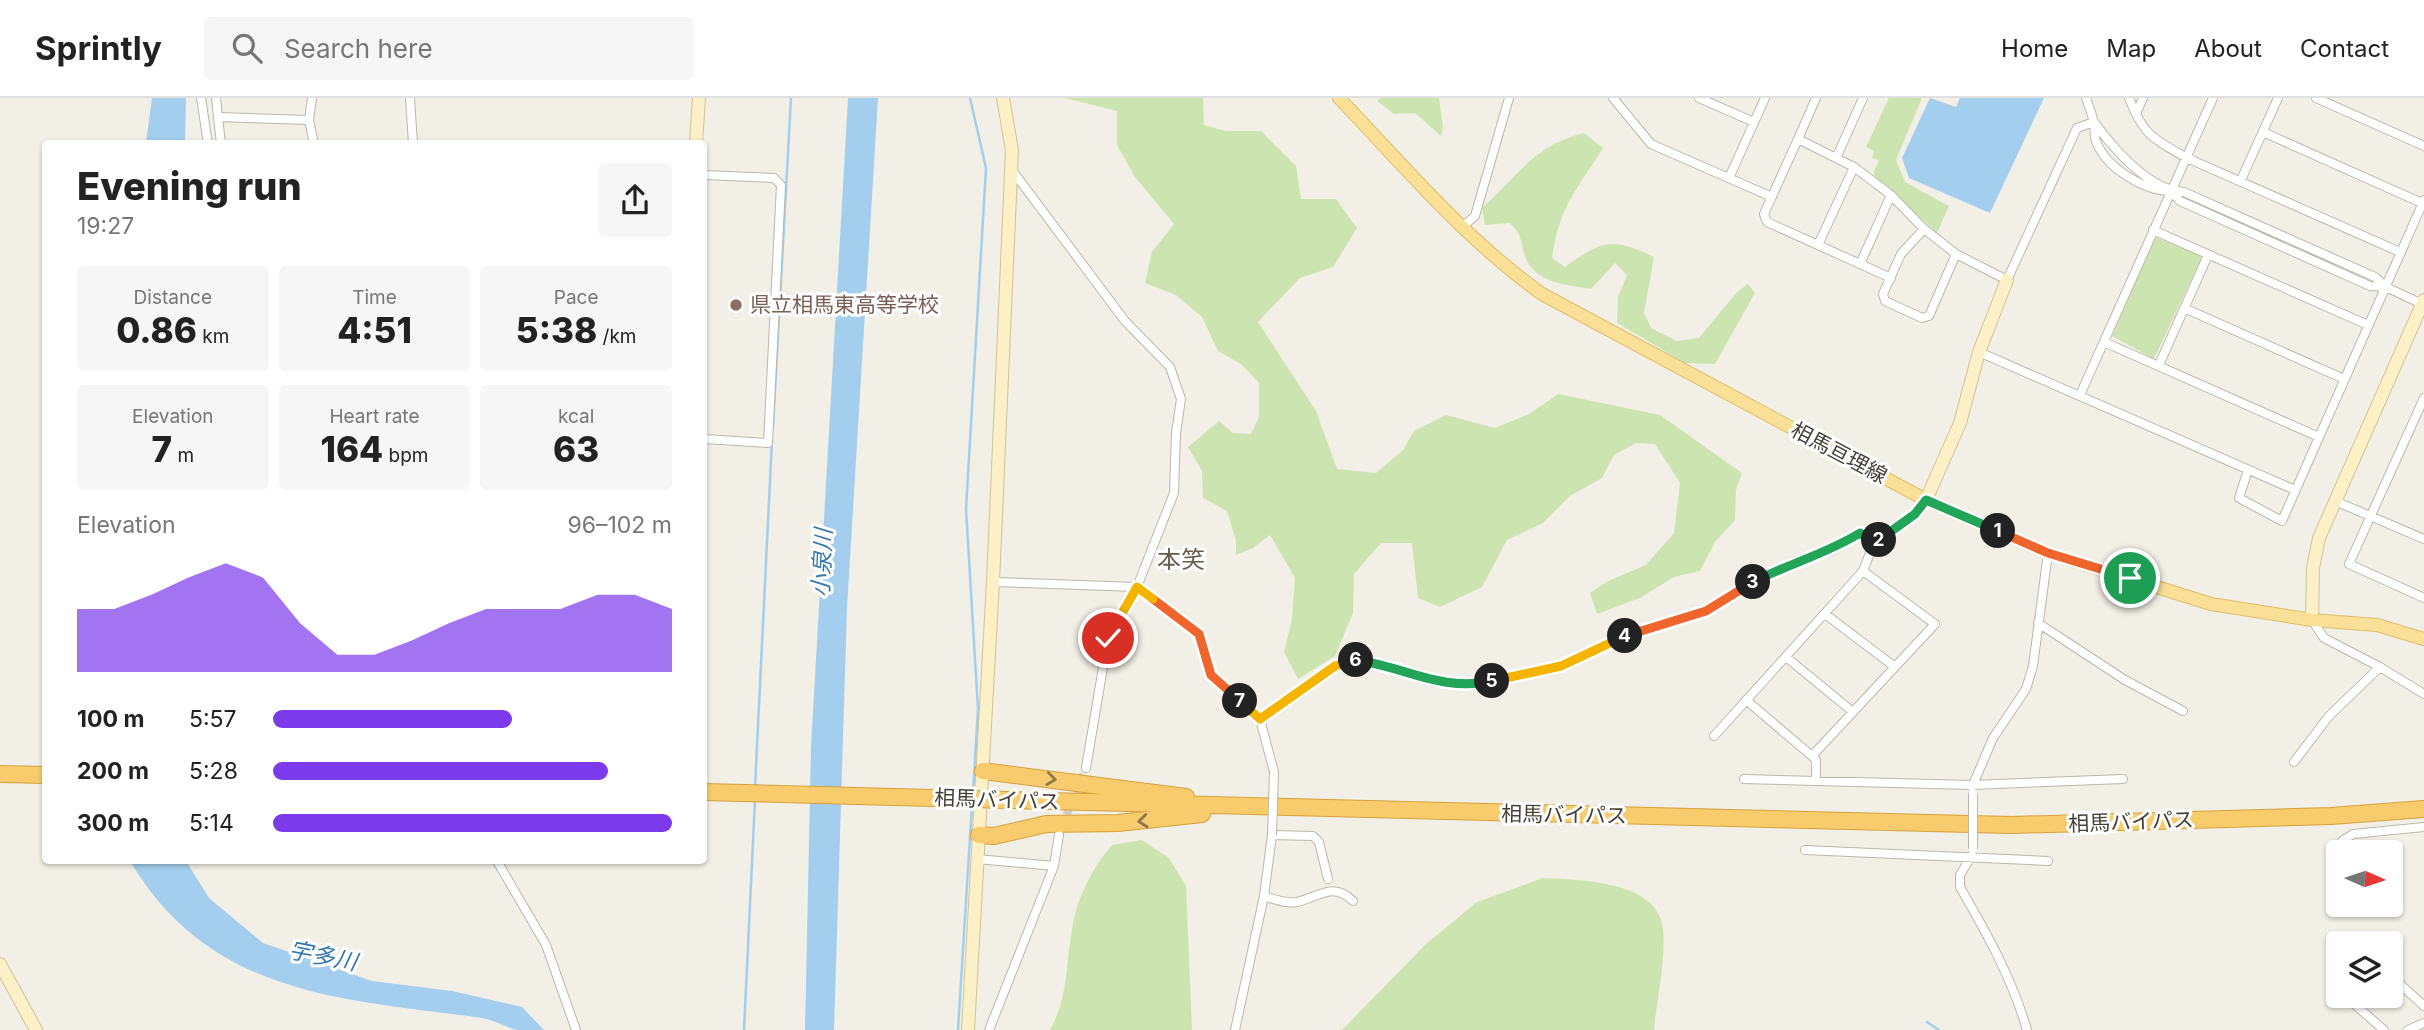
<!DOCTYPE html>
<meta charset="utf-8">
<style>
body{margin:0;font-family:Inter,"Noto Sans JP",sans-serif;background:#f6f6f6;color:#222;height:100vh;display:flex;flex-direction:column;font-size:26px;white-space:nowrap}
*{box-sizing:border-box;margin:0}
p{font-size:23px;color:#767676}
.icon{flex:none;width:38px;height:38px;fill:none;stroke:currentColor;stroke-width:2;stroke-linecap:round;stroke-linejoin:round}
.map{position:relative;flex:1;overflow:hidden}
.panel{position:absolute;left:42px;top:42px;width:665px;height:724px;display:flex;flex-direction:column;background:#fff;border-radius:7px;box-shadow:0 2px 5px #0004}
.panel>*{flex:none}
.needle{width:46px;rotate:93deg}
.tools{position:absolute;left:2326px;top:742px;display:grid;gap:14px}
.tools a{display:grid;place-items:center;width:77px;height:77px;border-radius:7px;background:#fff;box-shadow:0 2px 5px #0004;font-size:35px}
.pin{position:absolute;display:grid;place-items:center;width:60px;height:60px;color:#fff;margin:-30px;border:4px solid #fff;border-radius:50%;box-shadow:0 2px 7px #0007}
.km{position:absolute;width:35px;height:35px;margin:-18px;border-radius:50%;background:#222;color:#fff;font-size:19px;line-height:35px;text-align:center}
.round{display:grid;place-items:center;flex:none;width:74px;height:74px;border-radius:7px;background:#f6f6f6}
.summary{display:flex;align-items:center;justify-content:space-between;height:119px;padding:0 35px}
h1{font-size:38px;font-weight:800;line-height:52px}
.figures{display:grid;grid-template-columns:repeat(3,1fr);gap:10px;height:119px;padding:7px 35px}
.figures div{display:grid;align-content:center;border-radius:7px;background:#f6f6f6;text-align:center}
.figures b{font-size:35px;font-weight:800}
.figures small{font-size:19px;font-weight:400}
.figures p{font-size:19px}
.chart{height:196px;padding:14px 35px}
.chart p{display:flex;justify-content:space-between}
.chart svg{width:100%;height:126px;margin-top:7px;fill:#7c3aed;opacity:.7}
ul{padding:0 35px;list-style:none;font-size:23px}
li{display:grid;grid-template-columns:112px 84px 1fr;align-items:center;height:52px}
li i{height:18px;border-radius:9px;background:#7c3aed}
header{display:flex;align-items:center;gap:42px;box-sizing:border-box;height:98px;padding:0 35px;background:#fff;border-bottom:2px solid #e0e0e0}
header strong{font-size:33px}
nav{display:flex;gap:38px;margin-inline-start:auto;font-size:24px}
.search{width:490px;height:63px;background:#f6f6f6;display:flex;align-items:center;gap:18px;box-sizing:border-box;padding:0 24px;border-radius:7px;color:#767676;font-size:26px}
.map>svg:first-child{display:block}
.green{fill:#cce5b0}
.water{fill:#a4ceed}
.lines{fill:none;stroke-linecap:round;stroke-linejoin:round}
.stream{stroke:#a4ceed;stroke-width:2.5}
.street-tunnel{stroke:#cfccc3;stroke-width:8;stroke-dasharray:8 4;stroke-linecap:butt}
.street-casing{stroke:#bdb7a9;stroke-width:10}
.secondary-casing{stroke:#d1c398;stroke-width:14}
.primary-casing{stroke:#dfbd68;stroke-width:14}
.highway-casing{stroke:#d7a13c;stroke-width:18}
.street{stroke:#fff;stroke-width:8}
.secondary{stroke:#fcf0c6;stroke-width:12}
.primary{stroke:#fae097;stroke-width:12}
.highway{stroke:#f8cc6c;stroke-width:16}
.street-bridge-casing{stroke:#bdb7a9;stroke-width:10;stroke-linecap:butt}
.highway-bridge-casing{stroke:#d7a13c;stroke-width:18;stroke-linecap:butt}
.street-bridge{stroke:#fff;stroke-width:8}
.highway-bridge{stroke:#f8cc6c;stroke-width:16}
.oneway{stroke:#8d774c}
.split-1-casing{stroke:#fff;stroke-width:14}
.split-2-casing{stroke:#fff;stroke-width:14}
.split-3-casing{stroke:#fff;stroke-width:14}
.split-4-casing{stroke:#fff;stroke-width:14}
.split-5-casing{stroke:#fff;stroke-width:14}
.split-6-casing{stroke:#fff;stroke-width:14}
.split-7-casing{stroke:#fff;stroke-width:14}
.split-8-casing{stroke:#fff;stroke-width:14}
.split-9-casing{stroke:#fff;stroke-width:14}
.split-1{stroke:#f0652b;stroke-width:9}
.split-2{stroke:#22a559;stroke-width:9}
.split-3{stroke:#22a559;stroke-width:9}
.split-4{stroke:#f0652b;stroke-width:9}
.split-5{stroke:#f5b400;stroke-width:9}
.split-6{stroke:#22a559;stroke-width:9}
.split-7{stroke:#f5b400;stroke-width:9}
.split-8{stroke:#f0652b;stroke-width:9}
.split-9{stroke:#f5b400;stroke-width:9}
.education-dot{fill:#8d6e63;stroke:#fff;stroke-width:2.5}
.labels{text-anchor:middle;stroke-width:6;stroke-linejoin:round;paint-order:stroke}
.education-label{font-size:21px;fill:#785e54;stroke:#fff;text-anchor:start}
.street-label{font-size:21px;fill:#453f36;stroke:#fff}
.water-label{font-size:23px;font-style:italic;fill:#3377ac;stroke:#fff}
.quarter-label{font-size:24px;fill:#675d4d;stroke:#fff}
</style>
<header>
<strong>Sprintly</strong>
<div class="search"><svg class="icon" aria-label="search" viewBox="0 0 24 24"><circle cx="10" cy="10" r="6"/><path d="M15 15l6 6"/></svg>Search here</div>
<nav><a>Home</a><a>Map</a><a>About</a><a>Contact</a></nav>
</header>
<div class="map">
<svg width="2424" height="932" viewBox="0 0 2424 932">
<rect width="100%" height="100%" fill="#f2efe6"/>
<path class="green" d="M 1065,0 L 1203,0 L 1204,27 L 1226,33 L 1261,33 L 1296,68 L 1301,101 L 1336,101 L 1357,130 L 1333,169 L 1300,180 L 1258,224 L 1316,313 L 1337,371 L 1376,375 L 1403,352 L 1414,333 L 1446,317 L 1495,330 L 1529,316 L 1558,296 L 1660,317 L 1742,375 L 1736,392 L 1735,422 L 1715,444 L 1700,473 L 1674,479 L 1640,500 L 1597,516 L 1590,495 L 1608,483 L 1646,467 L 1674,435 L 1680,385 L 1655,346 L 1636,345 L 1614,357 L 1602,380 L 1570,398 L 1543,425 L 1507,442 L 1482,489 L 1440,509 L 1418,500 L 1412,445 L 1381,445 L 1354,476 L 1353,515 L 1335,558 L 1298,581 L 1284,554 L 1292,521 L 1295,480 L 1270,437 L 1253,450 L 1236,457 L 1236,443 L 1227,413 L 1203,400 L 1202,373 L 1188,349 L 1219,323 L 1233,335 L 1251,336 L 1259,319 L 1259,285 L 1241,266 L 1218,253 L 1202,219 L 1176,197 L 1145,185 L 1152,154 L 1174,126 L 1135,79 L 1117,47 L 1117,13 Z
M 1380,0 L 1439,0 L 1443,29 L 1441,38 L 1415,15 L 1394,16 L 1377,3 Z
M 1889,0 L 1922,0 L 1896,62 L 1905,84 L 1949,108 L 1937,135 L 1873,76 L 1879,62 L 1872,60 L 1874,53 L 1866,49 Z
M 1584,35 L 1603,50 C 1576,94 1560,106 1552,160 L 1565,169 C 1602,142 1613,139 1654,159 L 1644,215 L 1651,230 L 1677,243 L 1699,240 L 1737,194 L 1748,186 L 1755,195 L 1715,266 L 1685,265 L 1617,225 L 1618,199 L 1627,177 L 1615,165 L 1591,191 C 1567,187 1534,185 1525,158 C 1520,142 1522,135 1509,125 L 1485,127 L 1482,110 C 1519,77 1533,48 1584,35 Z
M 2155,139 L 2199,157 L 2201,161 L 2154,261 L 2112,238 Z
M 1142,742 L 1169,760 L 1186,788 L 1192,932 L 1050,932 C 1068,901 1066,866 1072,831 C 1077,800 1092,770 1112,747 Z
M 1543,780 C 1579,782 1657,782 1663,830 C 1666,863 1657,899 1654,932 L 1342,932 L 1426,846 L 1477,804 Z"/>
<path class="water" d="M 152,0 L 186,0 L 185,45 L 146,45 Z
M 848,0 L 878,0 L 847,510 L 834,932 L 805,932 L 811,649 Z
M 1930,0 L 1956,9 L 1960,0 L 2044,0 L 1990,115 L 1909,80 L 1902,60 Z
M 130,763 L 186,763 L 209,800 L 263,845 L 372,883 L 452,893 L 522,909 L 544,932 C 536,932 526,932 518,932 C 506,930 495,922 482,920 C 343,901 211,899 130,763 Z"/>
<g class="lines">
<path class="stream" d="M 970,0 L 986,70 L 966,411 L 978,611 L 973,694
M 773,329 L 791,0
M 755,689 L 772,342
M 1927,924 L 1939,932
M 744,932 L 755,702
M 958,932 L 972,707"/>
<path class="street-tunnel" d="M 1062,728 L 1086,670"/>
<g class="street-casing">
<path id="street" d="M 201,0 L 208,46
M 216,0 L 221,46
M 312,0 L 309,22 L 314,46
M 410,0 L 413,46
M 1613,0 L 1651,46 L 1772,99
M 1699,0 L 1754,24
M 1816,0 L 1798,41 L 1854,69 L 1891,97 L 1924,131 L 1956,156 L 2007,182 L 2077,30 L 2094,24
M 2086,0 C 2089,9 2093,18 2094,26 C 2095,31 2094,38 2096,43 C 2106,70 2144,93 2171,93 L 2180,103 L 2370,188 L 2386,189
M 2129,0 C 2144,38 2152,40 2187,60 L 2400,154
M 2316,0 L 2424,48
M 2136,16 L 2143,0
M 218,19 L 309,22
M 2094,24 C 2114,51 2149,92 2184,94 L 2375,179 L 2386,189 L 2424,207
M 2263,34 L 2422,105
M 1798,41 L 1764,116 L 1767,124 L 1891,180
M 1837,58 L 1863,0
M 1012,72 L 1125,223 L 1170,269 L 1181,301 L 1176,335 L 1174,395 L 1137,489 L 1108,540 L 1086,670
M 704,77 L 774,80 L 781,87 L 768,345 L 704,341
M 1729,80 L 1765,0
M 2241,82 L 2278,0
M 1462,129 L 1475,118 L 1509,0
M 1924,131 L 1901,156 L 1883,196 L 1885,203 L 1922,220 L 1929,218 L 1956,156
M 2153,132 L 2368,227
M 1818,147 L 1854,69
M 1860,166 L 1891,97
M 2184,210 L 2344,281
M 2104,244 L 2319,339
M 1979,254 L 2295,392
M 2159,267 L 2208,157
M 2080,297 L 2213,0
M 2424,300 L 2349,466 L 2424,500
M 2248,372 L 2239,400 L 2282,423 L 2424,102
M 2335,403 L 2424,441
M 993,484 L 1137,489 L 1199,536 L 1211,577 L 1260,621 L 1274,674
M 1825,516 L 1895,569
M 2312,522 L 2324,540 L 2380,569 L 2424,596
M 2038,525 L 2125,582 L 2183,613
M 1786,559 L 1853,614
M 1746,602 L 1812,658 L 1935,526 L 1863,473
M 1260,621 L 1335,568 L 1356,562 L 1385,566 L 1434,584 L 1472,587 L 1561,568 L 1625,538 L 1706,513 L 1792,464 L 1833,452 L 1860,435 L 1874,445 L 1915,416 L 1926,402
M 1714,638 L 1863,473 L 1874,445
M 1812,658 L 1816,662 L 1816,683
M 2294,664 L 2329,618 L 2380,569
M 1744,681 L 1972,687 L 2123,681
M 1972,689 L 1993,640 L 2026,591 L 2033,568 L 2048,455
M 1805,752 L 2048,763
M 2340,754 L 2342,743 L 2353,736 L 2424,729
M 1972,757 L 1960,777 L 1960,789 C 1987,836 2012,880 2027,932
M 977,761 L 1054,768
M 497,763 L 546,847 L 576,932
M 1264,798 C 1274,801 1286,806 1297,804 C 1319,799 1333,783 1353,803
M 2390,877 L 2424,908
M 2345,898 L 2384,932
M 989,932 L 1054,768 L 1059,737
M 1235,932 L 1264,798 L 1272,737 L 1313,738 L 1319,744 L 1328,781
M 2408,932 L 2424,925"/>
</g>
<g class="secondary-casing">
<path id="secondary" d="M 696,46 L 699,0
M 1926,402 L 1960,325 L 1979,254 L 2007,182
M 2312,522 L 2313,470 L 2319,440 L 2424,202
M 0,866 L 36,932
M 968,932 L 993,484 L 1012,52 L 1003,0"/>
</g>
<g class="primary-casing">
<path id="primary" d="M 1339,0 C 1404,68 1465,141 1542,196 L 1926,402 L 2048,455 L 2211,506 L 2312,522 L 2377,527 L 2424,541"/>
</g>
<g class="highway-casing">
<path id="highway" d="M 983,673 L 1186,699
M 0,676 L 46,677
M 1009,702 L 2011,727 L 2331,718 L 2424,711
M 979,737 L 994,738 L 1046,726 L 1118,725 L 1202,716"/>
</g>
<use href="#street" class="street"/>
<use href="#secondary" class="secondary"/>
<use href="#primary" class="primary"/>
<use href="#highway" class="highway"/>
<g class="street-bridge-casing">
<path id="street-bridge" d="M 1973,695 L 1973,751
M 1272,737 L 1274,674"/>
</g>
<g class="highway-bridge-casing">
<path id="highway-bridge" d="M 704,694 L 1009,702"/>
</g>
<use href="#street-bridge" class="street-bridge"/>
<use href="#highway-bridge" class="highway-bridge"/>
</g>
<defs><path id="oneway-chevron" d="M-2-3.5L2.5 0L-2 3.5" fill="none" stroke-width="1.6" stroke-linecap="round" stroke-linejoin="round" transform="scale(1.75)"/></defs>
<g class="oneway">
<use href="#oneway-chevron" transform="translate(1051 681) rotate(7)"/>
<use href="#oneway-chevron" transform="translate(1143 723) rotate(174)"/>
</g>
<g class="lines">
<g class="split-1-casing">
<path id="split-1" d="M 1998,433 L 2048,455 L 2130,480"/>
</g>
<g class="split-2-casing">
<path id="split-2" d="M 1879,442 L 1915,416 L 1926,402 L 1998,433"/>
</g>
<g class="split-3-casing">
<path id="split-3" d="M 1753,484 C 1788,466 1826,456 1860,435 L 1874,445 L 1879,442"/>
</g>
<g class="split-4-casing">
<path id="split-4" d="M 1625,538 L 1706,513 L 1753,484"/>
</g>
<g class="split-5-casing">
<path id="split-5" d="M 1492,583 L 1561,568 L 1625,538"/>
</g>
<g class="split-6-casing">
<path id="split-6" d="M 1356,562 C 1406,569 1441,594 1492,583"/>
</g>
<g class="split-7-casing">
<path id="split-7" d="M 1240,603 L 1260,621 L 1335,568 L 1356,562"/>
</g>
<g class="split-8-casing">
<path id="split-8" d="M 1153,501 L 1199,536 L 1211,577 L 1240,603"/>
</g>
<g class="split-9-casing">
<path id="split-9" d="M 1108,540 L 1137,489 L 1153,501"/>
</g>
<use href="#split-1" class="split-1"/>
<use href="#split-2" class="split-2"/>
<use href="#split-3" class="split-3"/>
<use href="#split-4" class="split-4"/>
<use href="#split-5" class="split-5"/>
<use href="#split-6" class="split-6"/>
<use href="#split-7" class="split-7"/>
<use href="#split-8" class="split-8"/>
<use href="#split-9" class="split-9"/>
</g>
<circle class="education-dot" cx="736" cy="207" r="7"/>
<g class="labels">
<g class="education-label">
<text x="750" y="214">県立相馬東高等学校</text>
</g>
<g class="street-label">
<text transform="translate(1839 355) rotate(28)" y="7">相馬亘理線</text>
<text transform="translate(997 702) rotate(2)" y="7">相馬バイパス</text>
<text transform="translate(1564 717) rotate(1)" y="7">相馬バイパス</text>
<text transform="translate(2131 724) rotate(-2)" y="7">相馬バイパス</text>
</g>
<g class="water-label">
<text transform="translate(822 465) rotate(-87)" y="8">小泉川</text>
<text transform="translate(323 858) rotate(11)" y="8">宇多川</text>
</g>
<g class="quarter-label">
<text x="1181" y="470">本笑</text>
</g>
</g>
</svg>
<div class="tools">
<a><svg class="needle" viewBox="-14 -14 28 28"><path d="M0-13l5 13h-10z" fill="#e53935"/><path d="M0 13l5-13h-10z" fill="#767676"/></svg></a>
<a><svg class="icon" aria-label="layers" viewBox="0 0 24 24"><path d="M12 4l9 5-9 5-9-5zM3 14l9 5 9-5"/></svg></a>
</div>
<div class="pin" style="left:2130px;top:480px;background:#1e9e55"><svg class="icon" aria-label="arrive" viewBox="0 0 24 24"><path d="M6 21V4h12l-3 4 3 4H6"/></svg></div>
<div class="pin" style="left:1108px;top:540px;background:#d93025"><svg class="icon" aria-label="check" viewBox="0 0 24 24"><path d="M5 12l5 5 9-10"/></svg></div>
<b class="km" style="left:1998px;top:433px">1</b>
<b class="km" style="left:1879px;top:442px">2</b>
<b class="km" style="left:1753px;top:484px">3</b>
<b class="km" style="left:1625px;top:538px">4</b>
<b class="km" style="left:1492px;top:583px">5</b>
<b class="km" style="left:1356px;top:562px">6</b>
<b class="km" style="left:1240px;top:603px">7</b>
<section class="panel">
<div class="summary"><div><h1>Evening run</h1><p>19:27</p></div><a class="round"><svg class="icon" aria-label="share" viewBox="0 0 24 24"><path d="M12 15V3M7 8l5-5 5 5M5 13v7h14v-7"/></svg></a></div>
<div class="figures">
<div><p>Distance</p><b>0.86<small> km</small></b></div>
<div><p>Time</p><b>4:51</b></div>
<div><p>Pace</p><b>5:38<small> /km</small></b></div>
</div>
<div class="figures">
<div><p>Elevation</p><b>7<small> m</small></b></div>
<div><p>Heart rate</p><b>164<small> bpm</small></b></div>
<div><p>kcal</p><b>63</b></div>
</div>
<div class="chart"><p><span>Elevation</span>96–102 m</p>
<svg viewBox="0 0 160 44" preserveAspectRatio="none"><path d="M0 44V22L10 22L20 17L30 11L40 6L50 11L60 27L70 38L80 38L90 33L100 27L110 22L120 22L130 22L140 17L150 17L160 22V44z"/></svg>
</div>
<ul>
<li><b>100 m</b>5:57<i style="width:60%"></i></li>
<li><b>200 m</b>5:28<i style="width:84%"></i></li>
<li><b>300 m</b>5:14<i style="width:100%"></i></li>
</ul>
</section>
</div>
